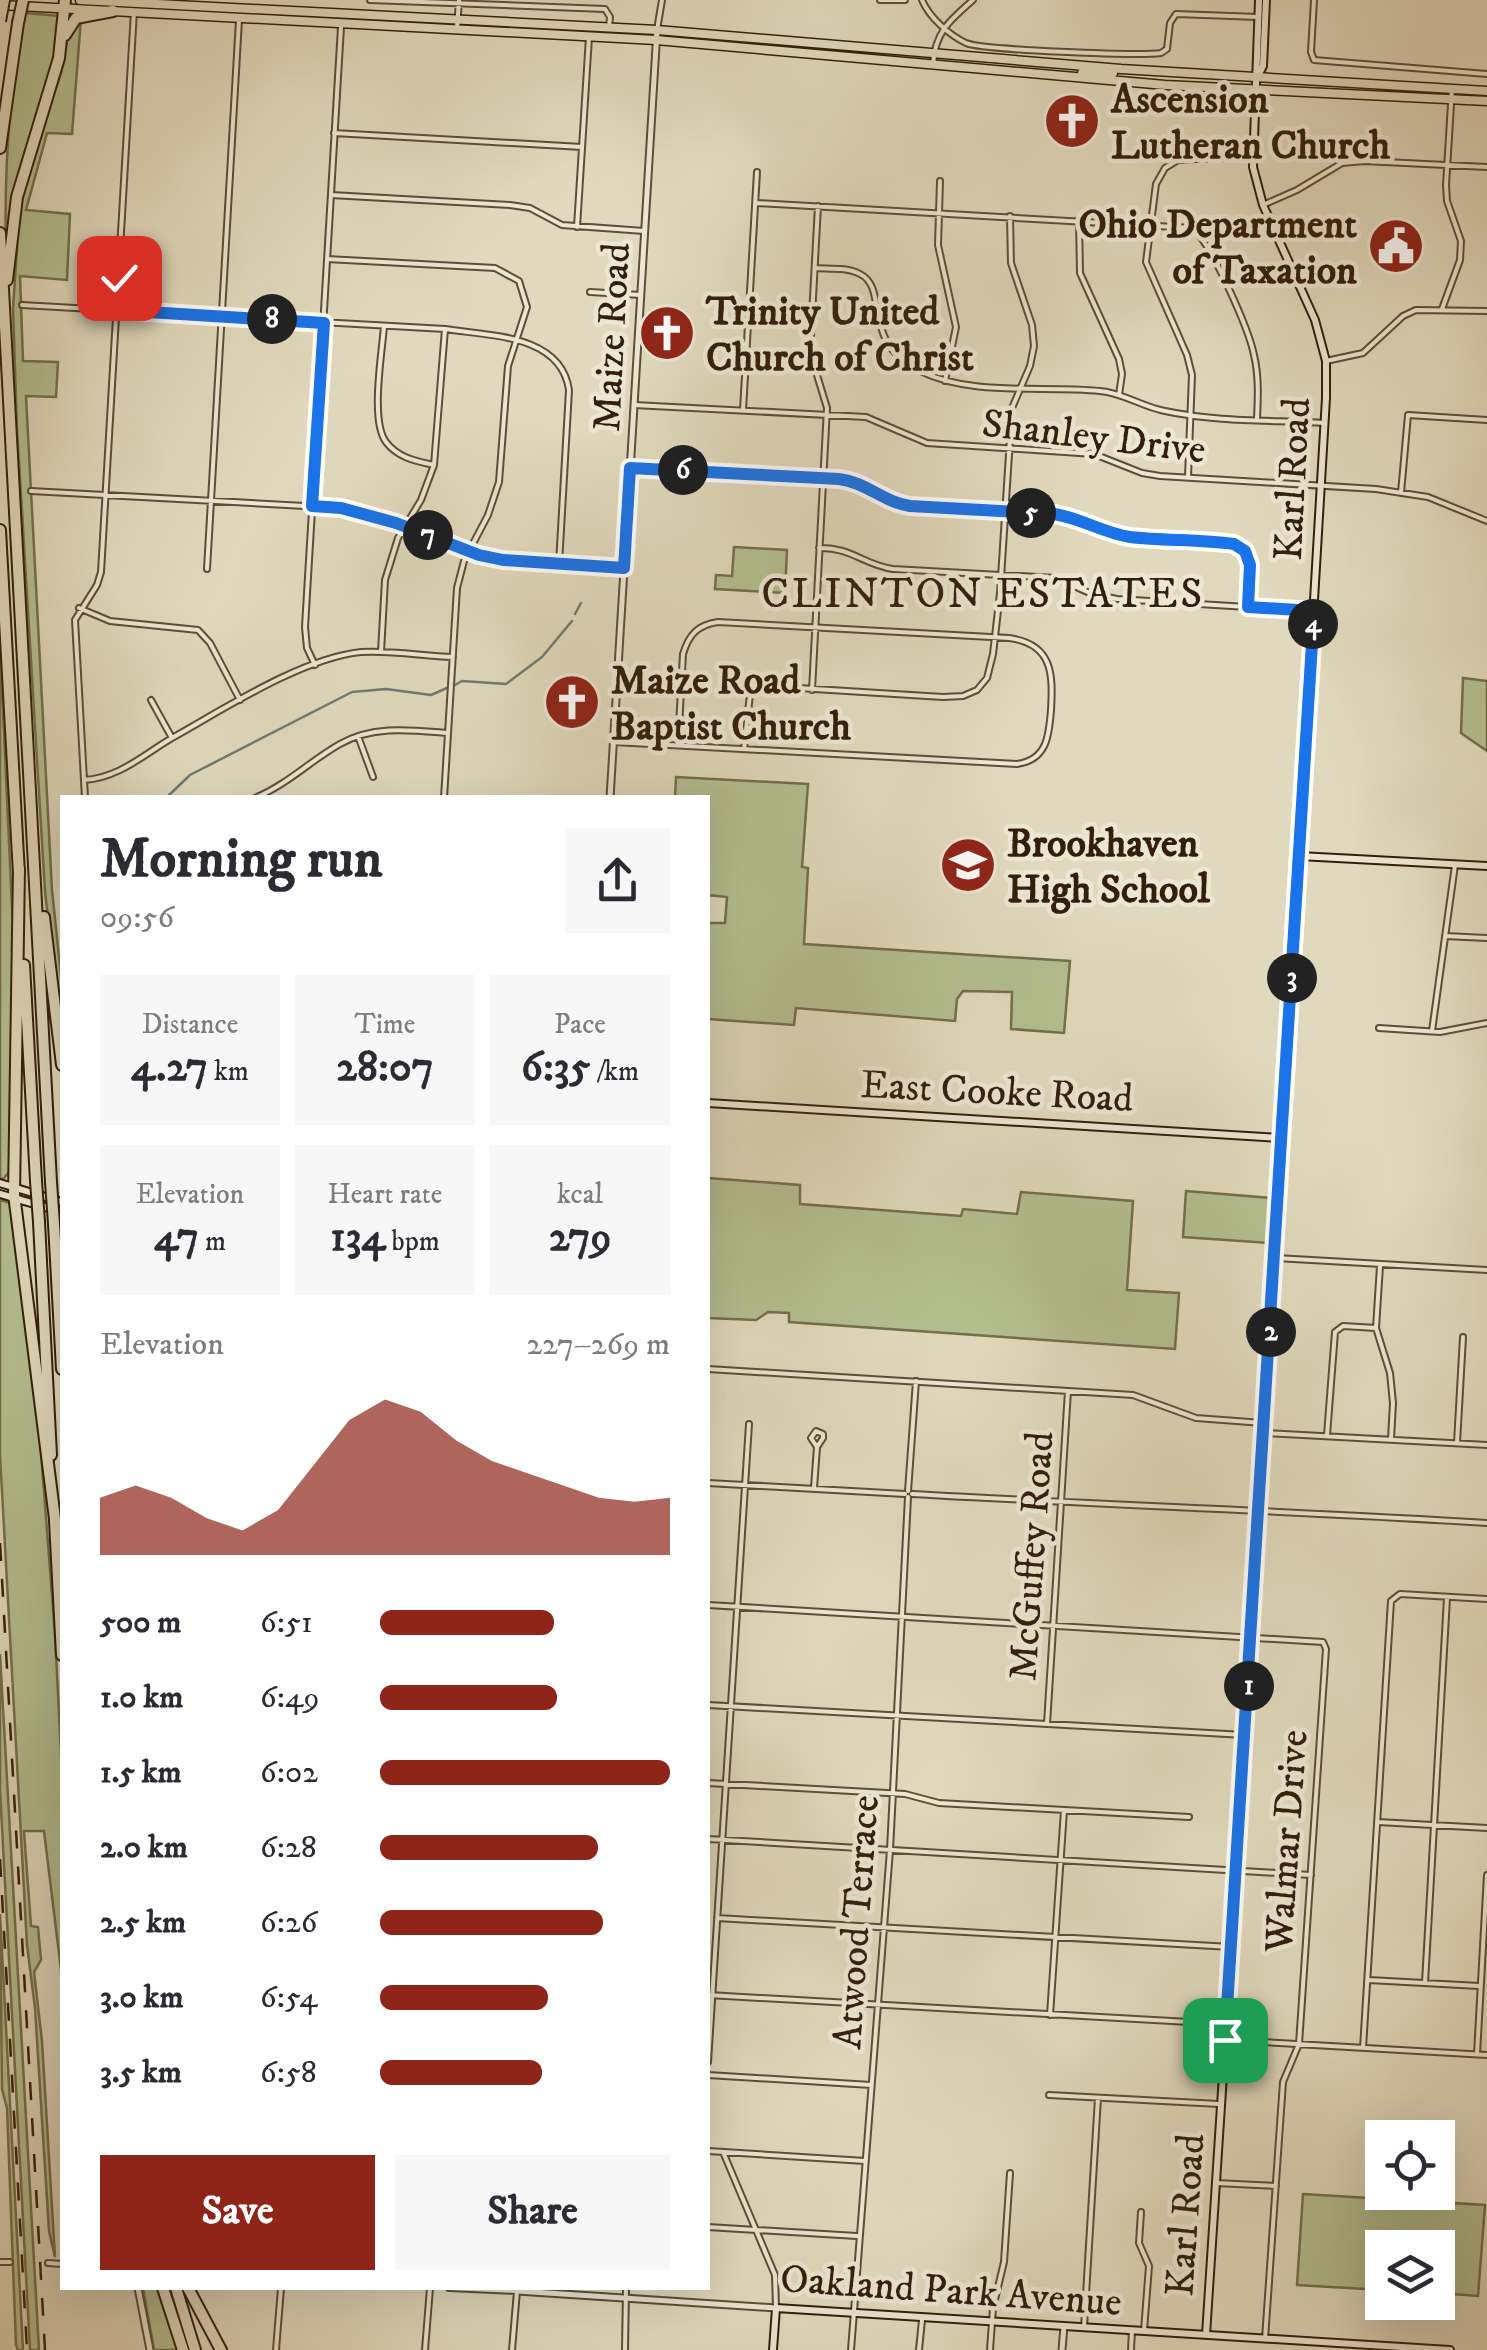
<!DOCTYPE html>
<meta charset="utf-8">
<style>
body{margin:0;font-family:"IM FELL DW Pica",serif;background:#f7f7f7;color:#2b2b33;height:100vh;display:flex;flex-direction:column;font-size:38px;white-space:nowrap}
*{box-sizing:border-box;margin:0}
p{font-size:32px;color:#7c7c81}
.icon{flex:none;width:55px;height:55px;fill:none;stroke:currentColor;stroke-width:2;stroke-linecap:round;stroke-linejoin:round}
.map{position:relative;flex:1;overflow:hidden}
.drawer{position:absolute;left:60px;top:795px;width:650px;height:1495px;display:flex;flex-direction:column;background:#fff;border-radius:0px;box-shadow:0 10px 40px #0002}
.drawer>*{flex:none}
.tools{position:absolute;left:1365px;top:2120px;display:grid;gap:20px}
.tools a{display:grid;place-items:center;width:90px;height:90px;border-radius:0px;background:#fff;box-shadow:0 10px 40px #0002;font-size:50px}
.pin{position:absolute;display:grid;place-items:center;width:85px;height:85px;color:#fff;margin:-42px;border-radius:20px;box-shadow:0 5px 15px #0006}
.km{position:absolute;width:50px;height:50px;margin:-25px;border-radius:50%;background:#222;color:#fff;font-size:28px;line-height:50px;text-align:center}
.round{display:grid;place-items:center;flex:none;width:105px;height:105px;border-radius:0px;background:#f7f7f7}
.overview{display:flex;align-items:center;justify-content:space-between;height:170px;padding:0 40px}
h1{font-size:55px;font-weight:800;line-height:75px}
.metrics{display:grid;grid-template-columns:repeat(3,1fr);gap:15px;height:170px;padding:10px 40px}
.metrics div{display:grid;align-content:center;border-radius:0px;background:#f7f7f7;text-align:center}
.metrics b{font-size:42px;font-weight:800}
.metrics small{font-size:28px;font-weight:400}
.metrics p{font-size:28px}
.chart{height:280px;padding:20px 40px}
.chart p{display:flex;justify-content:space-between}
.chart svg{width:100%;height:180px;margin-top:10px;fill:#8f2418;opacity:.7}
.action{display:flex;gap:20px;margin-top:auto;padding:20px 40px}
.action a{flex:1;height:115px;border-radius:0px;background:#8f2418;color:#fff;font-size:40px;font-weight:800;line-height:115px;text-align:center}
.action a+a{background:#f7f7f7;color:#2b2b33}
ul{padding:0 40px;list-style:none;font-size:32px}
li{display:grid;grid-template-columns:160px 120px 1fr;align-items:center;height:75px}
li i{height:25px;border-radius:12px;background:#8f2418}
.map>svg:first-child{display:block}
.green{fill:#b4bf90;stroke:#746f4c;stroke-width:2.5}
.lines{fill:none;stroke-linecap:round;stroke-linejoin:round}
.stream{stroke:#6f7b72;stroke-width:2.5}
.minor-casing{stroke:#5e4e35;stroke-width:8}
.tertiary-casing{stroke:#5e4e35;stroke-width:9}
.secondary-casing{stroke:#331f08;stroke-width:10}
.primary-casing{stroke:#331f08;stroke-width:11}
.motorway-casing{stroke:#331f08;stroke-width:14}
.minor{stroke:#ece6d4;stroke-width:4}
.tertiary{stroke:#ece6d4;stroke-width:5}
.secondary{stroke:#ece6d4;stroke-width:6}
.primary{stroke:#e1d9bd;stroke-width:8}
.motorway{stroke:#e1d9bd;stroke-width:10}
.rail{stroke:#331f08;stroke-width:2.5;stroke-dasharray:18 18;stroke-linecap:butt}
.motorway-bridge-casing{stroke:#331f08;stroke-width:14;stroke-linecap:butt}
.motorway-bridge{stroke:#e1d9bd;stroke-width:10}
.route-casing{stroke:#fff;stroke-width:20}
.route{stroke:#1a73e8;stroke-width:12}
.labels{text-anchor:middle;stroke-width:9;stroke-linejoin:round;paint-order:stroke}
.poi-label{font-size:40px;font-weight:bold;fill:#331f08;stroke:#ece6d4;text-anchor:start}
.street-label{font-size:40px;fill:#331f08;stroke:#ece6d4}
.neighbourhood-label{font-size:42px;letter-spacing:2.5px;fill:#331f08;stroke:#ece6d4}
</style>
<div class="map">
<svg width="1487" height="2350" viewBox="0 0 1487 2350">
<rect width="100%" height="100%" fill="#e1d9bd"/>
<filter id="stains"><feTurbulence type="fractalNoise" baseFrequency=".002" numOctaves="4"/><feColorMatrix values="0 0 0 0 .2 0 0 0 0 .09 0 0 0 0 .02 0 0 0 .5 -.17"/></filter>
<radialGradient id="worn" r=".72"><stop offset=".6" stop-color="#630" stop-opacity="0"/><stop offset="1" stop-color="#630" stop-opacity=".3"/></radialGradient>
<path class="green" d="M 25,13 L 60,16 L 52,70 L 16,186 L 6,252 C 4,171 8,93 25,13 Z
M 81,19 L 72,134 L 47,133 L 26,210 L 70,214 L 67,280 L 20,276 L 23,361 L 58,362 L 56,397 L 26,396 L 52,890 L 62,986 L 62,1041 L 45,892 L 17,429 L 13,308 L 21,191 L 61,73 L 68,36 Z
M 734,547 L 787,550 L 785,593 L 715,589 L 716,575 L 732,576 Z
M 0,644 L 14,952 L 10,1171 L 3,1179 L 0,1179 Z
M 1463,678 L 1487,681 L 1487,751 L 1461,733 Z
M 676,777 L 808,784 L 802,867 L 808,868 L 804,944 L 1070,961 L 1064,1033 L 1011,1029 L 1012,992 L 963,991 L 957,999 L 955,1021 L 796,1008 L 794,1025 L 708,1019 L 708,923 L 725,923 L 727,897 L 708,895 L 708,798 L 675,797 Z
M 708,1178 L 800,1185 L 800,1204 L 961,1216 L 963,1209 L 1017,1214 L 1021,1192 L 1133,1201 L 1127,1290 L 1179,1293 L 1175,1349 L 789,1322 L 789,1313 L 768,1312 L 756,1320 L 708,1318 Z
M 1186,1191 L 1271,1198 L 1269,1243 L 1183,1237 Z
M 0,1200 L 10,1203 L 38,1414 L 55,1634 L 62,1774 L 62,1978 L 44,1831 L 24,1831 L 31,1926 L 38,1927 L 41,1960 L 34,1972 L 42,2041 L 55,2257 L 49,2231 L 35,2008 L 27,1945 L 0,1455 Z
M 0,1654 L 39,2350 L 30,2350 L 0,1790 Z
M 0,1914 L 23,2350 L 18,2350 L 16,2345 L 7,2108 L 2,2089 Z
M 1303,2194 L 1485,2205 L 1478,2296 L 1438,2293 L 1438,2248 L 1382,2248 L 1382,2290 L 1297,2285 Z
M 143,2288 L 157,2288 L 178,2350 L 154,2350 Z"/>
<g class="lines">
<path class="stream" d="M 575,614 L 581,603
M 455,685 L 462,681 L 506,684 L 542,657 L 572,621
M 166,798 L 190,775 L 352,692 L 386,689 L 431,695 L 447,688"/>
<g class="minor-casing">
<path id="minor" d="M 370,0 L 605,9 L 610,17 L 609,27
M 880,0 L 905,0
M 922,0 C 929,17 949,35 966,43 C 982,50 1139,56 1161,53 L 1167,49 L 1170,23 L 1176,14 L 1258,17
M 1314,0 L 1311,52 L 1314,60 L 1487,74
M 457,29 L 459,0
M 657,30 L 662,0
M 933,64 C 935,32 950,20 973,0
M 334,133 L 582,147
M 940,181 L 938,245 L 956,327 L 945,381
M 331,195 L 510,205 L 530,208 L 562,225 L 644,231
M 756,203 L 1192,228 C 1211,242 1249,330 1254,355 C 1259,376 1258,397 1257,419
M 1263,205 L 1297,190 L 1342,163 L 1364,161 L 1487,167
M 1079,220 L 1080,273 L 1119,359 L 1122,374 L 1119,395
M 577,227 L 589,37
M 327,259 L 495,268 L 519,281 L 527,307 L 508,366 L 499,482 L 488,515 L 464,561 L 457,588 L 444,798
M 815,268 C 829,269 847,267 860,274 C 890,289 859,341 920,371 C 973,397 1042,385 1100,391 C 1124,393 1142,407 1165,411 C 1216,422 1272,420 1325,423
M 590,292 L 641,295
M 22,305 L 445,329 C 489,336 561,334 569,390 L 559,564
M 1442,309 L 1460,260 L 1461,241 L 1447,201 L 1446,185 L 1452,88
M 384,326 C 382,353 370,421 386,442 C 398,458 416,461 434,465
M 1326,361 L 1363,353 L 1403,316 L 1416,310 L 1487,311
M 634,405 L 866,417 L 927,443 L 1094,454 L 1142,473 L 1160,476 L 1376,489 L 1428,497 L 1487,521
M 743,410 L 757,172
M 630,468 L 852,480 L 901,505 L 1054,515 L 1085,521 L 1115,534 L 1234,545 L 1245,551 L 1250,565 L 1248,607
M 1188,477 L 1192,375 L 1187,355 L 1146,262 L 1156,184 L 1165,168 L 1178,160 L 1252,156
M 31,491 L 341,508 L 396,523 L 479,555 L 503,560 L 624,568
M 1401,493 L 1408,415 L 1487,420
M 819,548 C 851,547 864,565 893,569 L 1056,578 L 1092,594 L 1117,599 L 1314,611
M 207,569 L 239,20
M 79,608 L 110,621 L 198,630 L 210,643 L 240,700
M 381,652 L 385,580 L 398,538 L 421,500 L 434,465 L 445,329
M 315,665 L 307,648 L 305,627 L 341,27
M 812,690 L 827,408 L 810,352 L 818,206
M 151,700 L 172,738
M 358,736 L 373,777
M 614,742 L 1017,764 C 1047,760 1049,736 1051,710 C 1053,674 1053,644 1009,638 L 718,622 C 698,625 689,634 683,654 L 678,745
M 744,749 L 751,685 L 943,697 L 963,696 L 977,690 L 987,678 L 993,654 L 1000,593 L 1012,408 L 1030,366 L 1034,346 L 1032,325 L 1011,263 L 1010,216
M 84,780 C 119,778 143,755 172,738 C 224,709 302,658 361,652 C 391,650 423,656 453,657
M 85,798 L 75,620 L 97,585 L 101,572 L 134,11
M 255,798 C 288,784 310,761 340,744 C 373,725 411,730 447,733
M 1445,936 L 1487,938
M 1379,1028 L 1440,1032 L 1487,1023
M 1432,1031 L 1455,865
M 1276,1258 L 1487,1270
M 1380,1266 L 1376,1328 L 1390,1373 L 1393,1403 L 1391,1439
M 708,1369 L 1133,1395 L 1196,1418 L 1263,1423
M 1265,1433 L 1487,1445
M 1327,1435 L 1335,1332 L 1343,1326 L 1376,1328
M 1457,1443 L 1463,1337
M 708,1483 L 905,1494
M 814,1488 L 817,1447 L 823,1438 L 823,1434 L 816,1431 L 811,1438 L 817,1447
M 908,1491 L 916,1381
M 912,1494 C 1103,1505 1295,1511 1487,1523
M 708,1605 L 1323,1642 L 1326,1649 L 1299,2044 L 1283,2082 L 1265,2339
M 708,1705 L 1245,1735
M 1047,1724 L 1068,1391
M 708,1783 L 905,1794 L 939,1803 L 1189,1817
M 1378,1822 L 1487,1828
M 708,1839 L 1311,1875
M 717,1918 L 1231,1947
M 1369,1980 L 1479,1986
M 1425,1983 L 1447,1598
M 708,1995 L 1225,2024
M 1050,2015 L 1064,1810
M 1227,2040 L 1487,2055
M 1363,2048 L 1391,1601 L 1400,1594 L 1487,1599
M 1477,2054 L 1487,1875
M 708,2062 L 749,1424
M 708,2075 L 871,2085
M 1049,2095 L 1219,2104
M 708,2151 L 865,2161
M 723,2152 L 775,2275 L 776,2308
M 1216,2183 L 1276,2186
M 1141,2212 L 1139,2243 L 1149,2266 L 1144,2331
M 708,2227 L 857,2236
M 0,2262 L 10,2262
M 48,2263 L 62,2264
M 449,2288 L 517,2291 L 512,2350
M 1084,2327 L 1098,2098
M 276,2350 L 281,2288
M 425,2350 L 430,2288
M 625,2350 L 626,2288
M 851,2350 L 890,1850 L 908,1497
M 919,2350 L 922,2320
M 990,2350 L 993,2308 L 1004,2262 L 1010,2173
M 1131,2350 L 1132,2330"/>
</g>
<g class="tertiary-casing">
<path id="tertiary" d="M 610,798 L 657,30
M 138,2288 L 150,2350
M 518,2288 L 517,2291 L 776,2308
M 1062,2350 L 1064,2326"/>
</g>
<g class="secondary-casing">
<path id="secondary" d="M 1258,76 L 1263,66 L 1266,0
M 1299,856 L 1487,866
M 708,1103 L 1282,1138
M 0,1183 L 62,1202
M 0,1194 L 62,1212
M 1206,2335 L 1260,1510 L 1326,398 L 1326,361 L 1315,320 L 1263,205 L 1253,167 L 1259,0
M 773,2350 L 776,2308 L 1450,2350"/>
</g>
<g class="primary-casing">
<path id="primary" d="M 80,0 L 657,30 L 1121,69 L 1487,91
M 0,5 L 656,40 L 1165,85 L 1487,101
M 1082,73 L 1113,73"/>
</g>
<g class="motorway-casing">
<path id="motorway" d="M 65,35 L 76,18 L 113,11
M 0,148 L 18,23
M 0,233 L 51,1182
M 7,280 L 17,197 L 59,58 L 65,0
M 0,530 L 19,874
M 19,868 L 14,1194 L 56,1527
M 44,917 L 62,1065
M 24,965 L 36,1181
M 39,1222 L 51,1455
M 54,1224 L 62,1369
M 55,1521 L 62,1655
M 163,2288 L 183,2350
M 176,2288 L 195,2350
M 188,2288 L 221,2350"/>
</g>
<use href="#minor" class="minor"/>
<use href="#tertiary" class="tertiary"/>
<use href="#secondary" class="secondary"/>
<use href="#primary" class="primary"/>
<use href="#motorway" class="motorway"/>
<path class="rail" d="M 0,1543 L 45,2350
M 0,1859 L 27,2350"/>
<g class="motorway-bridge-casing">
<path id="motorway-bridge" d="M 0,21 L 4,0
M 18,23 L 23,0
M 36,1181 L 39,1222
M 51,1182 L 54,1224"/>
</g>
<use href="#motorway-bridge" class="motorway-bridge"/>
</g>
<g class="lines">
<g class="route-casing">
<path id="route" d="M 119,278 L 116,310 L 324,323 L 312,506 L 341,508 L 396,523 L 479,555 L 503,560 L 624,568 L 630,468 L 839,479 C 866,482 883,502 910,506 L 1054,514 C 1081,518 1103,533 1130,537 C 1164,541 1199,539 1234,544 L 1245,551 L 1250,565 L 1248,607 L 1314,611 L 1225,2040"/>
</g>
<use href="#route" class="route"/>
</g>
<defs>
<g id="church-disc" transform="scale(2.875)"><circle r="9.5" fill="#8f2418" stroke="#ece6d4"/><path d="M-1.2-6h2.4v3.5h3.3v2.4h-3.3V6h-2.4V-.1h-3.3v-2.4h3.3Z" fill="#fff"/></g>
<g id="civic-disc" transform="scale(2.875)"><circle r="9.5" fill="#8f2418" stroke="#ece6d4"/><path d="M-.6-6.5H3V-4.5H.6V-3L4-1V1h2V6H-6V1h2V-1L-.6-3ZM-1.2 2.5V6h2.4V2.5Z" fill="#fff"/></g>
<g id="school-disc" transform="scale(2.875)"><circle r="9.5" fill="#8f2418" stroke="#ece6d4"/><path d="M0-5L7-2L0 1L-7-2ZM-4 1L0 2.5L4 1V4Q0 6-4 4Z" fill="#fff"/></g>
</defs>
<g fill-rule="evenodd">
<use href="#church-disc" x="1072" y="121"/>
<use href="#civic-disc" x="1396" y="246"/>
<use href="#church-disc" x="667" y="333"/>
<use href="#church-disc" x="572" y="702"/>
<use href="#school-disc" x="968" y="865"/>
</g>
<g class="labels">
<g class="poi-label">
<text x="1111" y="112">Ascension<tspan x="1111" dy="46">Lutheran Church</tspan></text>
<text x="1357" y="237" text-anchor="end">Ohio Department<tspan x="1357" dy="46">of Taxation</tspan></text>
<text x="706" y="324">Trinity United<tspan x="706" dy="46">Church of Christ</tspan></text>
<text x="611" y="693">Maize Road<tspan x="611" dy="46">Baptist Church</tspan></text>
<text x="1007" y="856">Brookhaven<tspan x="1007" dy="46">High School</tspan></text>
</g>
<g class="street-label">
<text transform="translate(610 337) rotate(-87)" y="14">Maize Road</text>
<text transform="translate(1094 435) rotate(7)" y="14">Shanley Drive</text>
<text transform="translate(1291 479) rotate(-87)" y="14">Karl Road</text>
<text transform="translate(997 1090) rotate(3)" y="14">East Cooke Road</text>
<text transform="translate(1030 1556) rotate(-86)" y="14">McGuffey Road</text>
<text transform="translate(1285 1841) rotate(-86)" y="14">Walmar Drive</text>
<text transform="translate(855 1922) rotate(-86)" y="14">Atwood Terrace</text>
<text transform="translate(1184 2215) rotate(-86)" y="14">Karl Road</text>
<text transform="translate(951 2289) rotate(4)" y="14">Oakland Park Avenue</text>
</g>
<g class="neighbourhood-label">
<text x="983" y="607">CLINTON ESTATES</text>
</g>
</g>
<rect width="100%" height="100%" filter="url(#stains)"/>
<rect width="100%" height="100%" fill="url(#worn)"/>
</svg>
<div class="tools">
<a><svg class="icon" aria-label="locate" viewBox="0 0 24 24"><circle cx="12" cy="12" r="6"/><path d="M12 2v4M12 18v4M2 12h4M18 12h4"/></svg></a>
<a><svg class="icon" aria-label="layers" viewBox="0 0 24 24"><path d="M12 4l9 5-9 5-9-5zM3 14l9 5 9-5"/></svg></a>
</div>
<div class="pin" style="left:1225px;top:2040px;background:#1e9e55"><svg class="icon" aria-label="arrive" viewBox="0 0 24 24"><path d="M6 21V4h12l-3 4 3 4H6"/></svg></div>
<div class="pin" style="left:119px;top:278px;background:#d93025"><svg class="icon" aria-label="check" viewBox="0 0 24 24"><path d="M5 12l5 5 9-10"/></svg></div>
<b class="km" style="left:1249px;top:1686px">1</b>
<b class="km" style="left:1271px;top:1332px">2</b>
<b class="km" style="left:1292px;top:978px">3</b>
<b class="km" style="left:1313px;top:624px">4</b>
<b class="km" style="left:1031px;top:513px">5</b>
<b class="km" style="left:683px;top:470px">6</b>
<b class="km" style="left:428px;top:535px">7</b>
<b class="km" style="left:272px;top:319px">8</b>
<section class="drawer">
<div class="overview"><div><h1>Morning run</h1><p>09:56</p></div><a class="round"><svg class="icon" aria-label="share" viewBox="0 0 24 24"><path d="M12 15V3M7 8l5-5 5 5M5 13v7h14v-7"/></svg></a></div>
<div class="metrics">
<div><p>Distance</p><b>4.27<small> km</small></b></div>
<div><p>Time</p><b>28:07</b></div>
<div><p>Pace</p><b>6:35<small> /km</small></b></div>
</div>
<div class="metrics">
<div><p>Elevation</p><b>47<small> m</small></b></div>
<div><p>Heart rate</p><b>134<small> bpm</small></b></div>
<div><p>kcal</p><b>279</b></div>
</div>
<div class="chart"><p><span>Elevation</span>227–269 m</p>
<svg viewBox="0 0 160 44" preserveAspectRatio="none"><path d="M0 44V30L10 27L20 30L30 35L40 38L50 33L60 22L70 11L80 6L90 9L100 16L110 21L120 24L130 27L140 30L150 31L160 30V44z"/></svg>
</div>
<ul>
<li><b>500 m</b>6:51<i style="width:60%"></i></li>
<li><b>1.0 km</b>6:49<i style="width:61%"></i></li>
<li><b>1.5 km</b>6:02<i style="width:100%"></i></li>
<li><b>2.0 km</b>6:28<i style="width:75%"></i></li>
<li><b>2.5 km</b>6:26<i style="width:77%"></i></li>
<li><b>3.0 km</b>6:54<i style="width:58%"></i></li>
<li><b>3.5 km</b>6:58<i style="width:56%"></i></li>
</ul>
<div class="action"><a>Save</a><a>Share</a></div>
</section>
</div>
